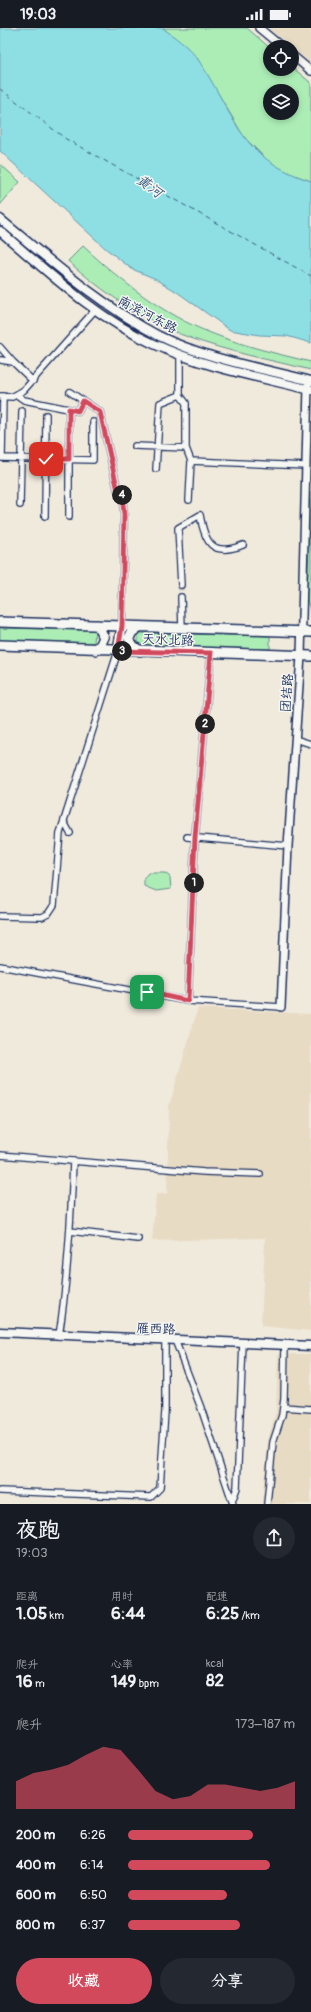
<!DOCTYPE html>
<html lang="zh">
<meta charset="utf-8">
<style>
body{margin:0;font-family:Pangolin,"LXGW WenKai TC",sans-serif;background:#242831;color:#f1f3f6;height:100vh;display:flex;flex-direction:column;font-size:15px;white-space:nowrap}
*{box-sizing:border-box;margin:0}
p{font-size:13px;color:#9ea1a6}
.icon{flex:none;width:22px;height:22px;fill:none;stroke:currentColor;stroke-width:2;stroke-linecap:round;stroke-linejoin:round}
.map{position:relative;height:1476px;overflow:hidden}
.sheet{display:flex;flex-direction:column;background:#171b24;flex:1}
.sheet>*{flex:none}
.tools{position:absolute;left:263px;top:12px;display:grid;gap:8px}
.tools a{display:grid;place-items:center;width:36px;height:36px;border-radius:50%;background:#171b24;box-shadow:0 2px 6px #0003;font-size:20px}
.pin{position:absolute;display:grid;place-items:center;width:34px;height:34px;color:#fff;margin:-17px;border-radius:8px;box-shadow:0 2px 6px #0006}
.km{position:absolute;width:20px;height:20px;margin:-10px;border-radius:50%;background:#222;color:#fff;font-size:11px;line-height:20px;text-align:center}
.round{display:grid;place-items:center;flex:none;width:42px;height:42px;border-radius:21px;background:#242831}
.overview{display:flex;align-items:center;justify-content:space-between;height:68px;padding:0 16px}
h1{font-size:22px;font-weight:800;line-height:30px}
.figures{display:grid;grid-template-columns:repeat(3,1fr);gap:6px;height:68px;padding:4px 16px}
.figures div{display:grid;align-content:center}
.figures b{font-size:17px;font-weight:800}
.figures small{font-size:11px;font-weight:400}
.figures p{font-size:11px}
.chart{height:112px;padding:8px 16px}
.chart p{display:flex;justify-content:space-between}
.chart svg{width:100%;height:72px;margin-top:4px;fill:#d1495b;opacity:.7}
.primary-button{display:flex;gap:8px;margin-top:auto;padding:8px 16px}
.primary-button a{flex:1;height:46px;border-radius:24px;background:#d1495b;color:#fff;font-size:16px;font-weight:800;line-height:46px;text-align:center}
.primary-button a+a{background:#242831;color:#f1f3f6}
ul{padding:0 16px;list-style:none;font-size:13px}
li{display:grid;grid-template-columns:64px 48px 1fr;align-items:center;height:30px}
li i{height:10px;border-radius:5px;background:#d1495b}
.status{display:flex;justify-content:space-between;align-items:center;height:28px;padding:0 20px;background:#171b24;direction:ltr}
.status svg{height:11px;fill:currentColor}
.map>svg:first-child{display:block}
.built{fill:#e8dbc4}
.green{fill:#acedb6;stroke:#648e8a;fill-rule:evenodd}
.water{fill:#8edfe4;stroke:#6099ae}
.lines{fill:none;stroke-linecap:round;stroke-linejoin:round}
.ferry{stroke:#385b80;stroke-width:1;stroke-dasharray:5 4;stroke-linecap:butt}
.minor-tunnel{stroke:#c5c5c4;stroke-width:5.5;stroke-dasharray:5.5 3;stroke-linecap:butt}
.minor-casing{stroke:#1b2f5e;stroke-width:8}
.tertiary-casing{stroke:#1b2f5e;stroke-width:10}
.secondary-casing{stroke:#1b2f5e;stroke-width:11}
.primary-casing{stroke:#1b2f5e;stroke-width:12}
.minor{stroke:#f6f6f2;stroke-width:5.5}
.tertiary{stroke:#f6f6f2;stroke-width:7}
.secondary{stroke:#f6f6f2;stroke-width:8}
.primary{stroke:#f6f6f2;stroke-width:9}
.route-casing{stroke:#fff;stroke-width:8}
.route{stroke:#d1495b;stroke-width:5}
.labels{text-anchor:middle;stroke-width:3;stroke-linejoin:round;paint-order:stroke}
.street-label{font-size:13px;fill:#1b2f5e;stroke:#f6f6f2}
.water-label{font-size:14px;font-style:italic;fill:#385b80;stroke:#f6f6f2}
</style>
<div class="status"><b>19:03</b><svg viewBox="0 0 49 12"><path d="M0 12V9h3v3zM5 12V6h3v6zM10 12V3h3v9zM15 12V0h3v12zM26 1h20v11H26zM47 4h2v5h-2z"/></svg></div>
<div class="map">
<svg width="311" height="1476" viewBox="0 0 311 1476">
<rect width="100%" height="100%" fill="#f0eadd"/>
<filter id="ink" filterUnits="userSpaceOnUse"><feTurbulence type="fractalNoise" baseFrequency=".025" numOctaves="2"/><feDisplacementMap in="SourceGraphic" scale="8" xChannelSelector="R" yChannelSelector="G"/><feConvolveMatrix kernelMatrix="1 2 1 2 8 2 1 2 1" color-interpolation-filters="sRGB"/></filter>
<g filter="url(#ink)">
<path class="built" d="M 267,0 L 311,0 L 311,36 L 292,19 Z
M 198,980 L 311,986 L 311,1303 L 261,1298 L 265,1210 L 152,1213 L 156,1166 L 167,1166 L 169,1078 Z
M 278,1326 L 311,1326 L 311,1476 L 262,1476 L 268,1412 L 276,1384 Z"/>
<path class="green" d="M 163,0 L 247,0 L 270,20 L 270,41 L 292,41 L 292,39 L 311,55 L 311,153 L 291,146 L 270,135 L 244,109 L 197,30 ZM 270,63 L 292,63 L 292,85 L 270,85 Z
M 0,136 L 20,154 L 0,177 Z
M 83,218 C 121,253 163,287 211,305 C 243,318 278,326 311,334 L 311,342 C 270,332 228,324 188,309 C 147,295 100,262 68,233 Z
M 311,464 L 311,584 L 307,572 Z
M 0,600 L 95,602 L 94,615 L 0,613 Z
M 138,605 L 270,608 L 270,621 L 138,618 Z
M 148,845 L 165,845 L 170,849 L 171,861 L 156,863 L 144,858 L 144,850 Z"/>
<path class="water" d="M 0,0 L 163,0 C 174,9 188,18 197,30 C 236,87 237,129 311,153 L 311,315 L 287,308 L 259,307 L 230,302 L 177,264 L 156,251 L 132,241 L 105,220 L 0,123 Z"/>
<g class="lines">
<path class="ferry" d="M 0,61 L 66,111 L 311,248"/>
<path class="minor-tunnel" d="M 181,557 L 181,569"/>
<g class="minor-casing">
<path id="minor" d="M 0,319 L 13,334
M 180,326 L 180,367 L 186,375 L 186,420 L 191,433 L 306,438
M 1,332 L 13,334 L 33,353
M 70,364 L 100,384 L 118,463 L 122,464 L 124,487 L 122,598
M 17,367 L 24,372 L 78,383 L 83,373
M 0,368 L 12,369 L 24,362 L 95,282
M 3,368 L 2,430 L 93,432 L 93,394
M 135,418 L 186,420
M 156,441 L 160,375 L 180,367
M 189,472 L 191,433
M 20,477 L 22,383
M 45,488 L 46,387
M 69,489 L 69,381
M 181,557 L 178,500 L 200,487 C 205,515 212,529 243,517
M 181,569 L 182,600
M 295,711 L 311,716
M 64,794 L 70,805
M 187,809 L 288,818
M 0,888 L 42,889 L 48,886 L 54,877 L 60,805 L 118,623
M 0,938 L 188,973 L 281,979
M 188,973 L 195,809 L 211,625
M 0,1127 L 204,1144 L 260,1146
M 70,1203 L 138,1211
M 59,1308 C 68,1250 71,1192 73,1133
M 175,1312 L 201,1380 L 233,1476
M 283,1379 L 311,1381
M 0,1463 L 151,1469 L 160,1460 L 165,1383 L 165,1312
M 232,1473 L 237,1460 L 243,1315
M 267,1476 L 273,1414 L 282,1387 L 284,1371 L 285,1317"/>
</g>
<g class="tertiary-casing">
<path id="tertiary" d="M 259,0 L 282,19
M 292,27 L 311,43
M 281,979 L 288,818 L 301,628 L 308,358"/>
</g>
<g class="secondary-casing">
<path id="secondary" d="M 0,191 C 51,233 100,277 159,308 C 206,331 261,340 311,353
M 0,203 C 48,244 96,290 154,316 C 203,339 259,349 311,362
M 0,1304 L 311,1318"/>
</g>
<g class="primary-casing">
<path id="primary" d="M 0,594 L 311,604
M 139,599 L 132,604 L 129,610 L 131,616 L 140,623
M 0,617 L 311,628
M 96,622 L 101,616 L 104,609 L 97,597
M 118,623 L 122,598"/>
</g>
<use href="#minor" class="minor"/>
<use href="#tertiary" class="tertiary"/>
<use href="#secondary" class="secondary"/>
<use href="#primary" class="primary"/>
</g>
</g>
<g class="lines" filter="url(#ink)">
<g class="route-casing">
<path id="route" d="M 46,431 L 69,431 L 69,381 L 78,383 L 83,373 L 100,384 L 118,463 L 122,464 L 124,487 L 122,598 L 118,623 L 211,625 L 195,809 L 188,973 L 147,964"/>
</g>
<use href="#route" class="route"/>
</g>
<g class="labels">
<g class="street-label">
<text transform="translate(148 286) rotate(28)" y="5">南滨河东路</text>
<text transform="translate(168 611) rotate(2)" y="5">天水北路</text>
<text transform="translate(286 665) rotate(-86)" y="5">团结路</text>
<text transform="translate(156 1300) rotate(2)" y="5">雁西路</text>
</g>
<g class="water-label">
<text transform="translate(150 158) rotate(37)" y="5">黄河</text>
</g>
</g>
</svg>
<div class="tools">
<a><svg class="icon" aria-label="locate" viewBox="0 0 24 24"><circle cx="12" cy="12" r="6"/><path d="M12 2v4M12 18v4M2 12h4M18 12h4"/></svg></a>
<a><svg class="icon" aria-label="layers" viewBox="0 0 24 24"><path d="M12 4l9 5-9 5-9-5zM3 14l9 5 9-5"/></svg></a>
</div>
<div class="pin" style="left:147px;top:964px;background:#1e9e55"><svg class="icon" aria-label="arrive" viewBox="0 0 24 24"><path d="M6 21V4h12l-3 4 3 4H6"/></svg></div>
<div class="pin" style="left:46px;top:431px;background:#d93025"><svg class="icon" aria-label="check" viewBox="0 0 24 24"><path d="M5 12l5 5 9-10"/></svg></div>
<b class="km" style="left:194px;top:855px">1</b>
<b class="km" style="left:205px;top:696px">2</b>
<b class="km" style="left:122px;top:623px">3</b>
<b class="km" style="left:122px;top:467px">4</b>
</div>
<section class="sheet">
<div class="overview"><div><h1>夜跑</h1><p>19:03</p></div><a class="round"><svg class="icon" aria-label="share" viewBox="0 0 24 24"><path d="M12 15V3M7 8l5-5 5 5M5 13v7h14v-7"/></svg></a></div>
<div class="figures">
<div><p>距离</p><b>1.05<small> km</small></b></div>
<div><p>用时</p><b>6:44</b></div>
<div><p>配速</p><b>6:25<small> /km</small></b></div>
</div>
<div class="figures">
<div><p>爬升</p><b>16<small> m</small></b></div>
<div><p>心率</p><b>149<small> bpm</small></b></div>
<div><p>kcal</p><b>82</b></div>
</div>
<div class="chart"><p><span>爬升</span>173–187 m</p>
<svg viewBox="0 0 160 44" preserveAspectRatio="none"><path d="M0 44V27L10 22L20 20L30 17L40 11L50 6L60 8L70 20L80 33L90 38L100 36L110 29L120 29L130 31L140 33L150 31L160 27V44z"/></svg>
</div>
<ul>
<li><b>200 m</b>6:26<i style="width:75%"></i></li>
<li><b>400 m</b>6:14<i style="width:85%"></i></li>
<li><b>600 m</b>6:50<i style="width:59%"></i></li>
<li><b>800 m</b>6:37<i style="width:67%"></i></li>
</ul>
<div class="primary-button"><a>收藏</a><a>分享</a></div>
</section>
